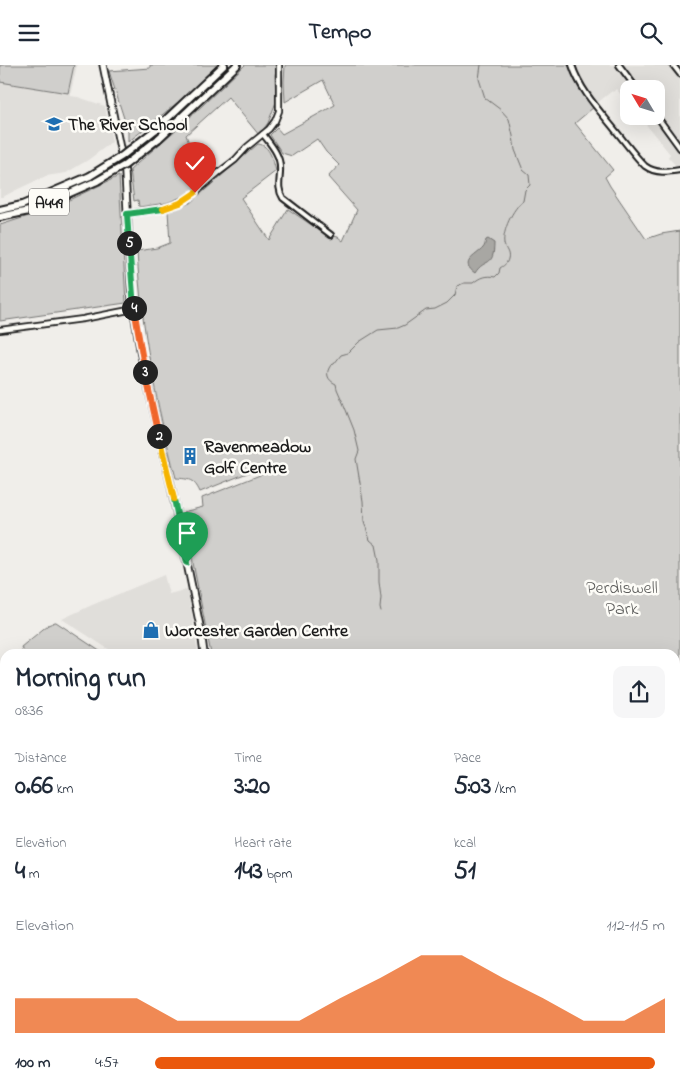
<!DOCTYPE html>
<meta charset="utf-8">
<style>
body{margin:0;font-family:"Indie Flower",sans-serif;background:#f6f6f7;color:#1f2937;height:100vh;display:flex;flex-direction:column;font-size:19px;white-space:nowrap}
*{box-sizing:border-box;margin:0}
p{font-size:16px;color:#747a83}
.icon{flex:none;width:28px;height:28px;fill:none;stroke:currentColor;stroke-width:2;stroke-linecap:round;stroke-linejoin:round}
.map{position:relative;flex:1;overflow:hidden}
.drawer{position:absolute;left:0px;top:584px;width:680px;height:444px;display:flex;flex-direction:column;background:#fff;border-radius:15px 15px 0 0;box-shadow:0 5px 20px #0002}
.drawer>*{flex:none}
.needle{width:32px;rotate:308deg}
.controls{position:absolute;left:620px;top:15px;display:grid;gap:10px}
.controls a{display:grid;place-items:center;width:45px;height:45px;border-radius:10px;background:#fff;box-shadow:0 5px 20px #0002;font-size:25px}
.pin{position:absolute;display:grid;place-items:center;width:42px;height:42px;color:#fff;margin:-51px -21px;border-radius:50% 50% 50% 0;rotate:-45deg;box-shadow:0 0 5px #0007}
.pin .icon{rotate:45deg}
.km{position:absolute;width:25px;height:25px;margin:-12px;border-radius:50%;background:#222;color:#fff;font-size:14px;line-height:25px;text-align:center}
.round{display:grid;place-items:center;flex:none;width:52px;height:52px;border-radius:10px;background:#f6f6f7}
.summary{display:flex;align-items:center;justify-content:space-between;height:85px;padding:0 15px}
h1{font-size:28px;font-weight:700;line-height:38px}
.metrics{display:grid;grid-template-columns:repeat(3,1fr);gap:8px;height:85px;padding:5px 15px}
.metrics div{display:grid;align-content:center}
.metrics b{font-size:25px;font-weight:700}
.metrics small{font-size:14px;font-weight:400}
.metrics p{font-size:14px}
.chart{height:140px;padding:10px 15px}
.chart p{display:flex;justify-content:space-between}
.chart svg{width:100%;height:90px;margin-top:5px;fill:#ea580c;opacity:.7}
ul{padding:0 15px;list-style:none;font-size:16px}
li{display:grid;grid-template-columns:80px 60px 1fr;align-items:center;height:38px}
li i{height:12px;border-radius:6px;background:#ea580c}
header{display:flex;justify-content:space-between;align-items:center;height:65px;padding:0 15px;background:#fff;font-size:22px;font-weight:700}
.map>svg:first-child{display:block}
.built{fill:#e0deda}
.green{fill:#d0cfcc;stroke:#767674}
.water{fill:#a8a7a3;stroke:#706f6d}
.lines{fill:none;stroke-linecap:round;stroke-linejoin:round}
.stream{stroke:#706f6d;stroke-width:1}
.minor-casing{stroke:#1c1c1c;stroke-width:8}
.tertiary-casing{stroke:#1c1c1c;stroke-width:8}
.secondary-casing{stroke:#1c1c1c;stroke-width:9}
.primary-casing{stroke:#1c1c1c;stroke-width:9}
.trunk-casing{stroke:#1c1c1c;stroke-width:10}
.minor{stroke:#fdfcf7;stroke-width:4}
.tertiary{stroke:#fdfcf7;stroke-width:4.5}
.secondary{stroke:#fdfcf7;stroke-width:5}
.primary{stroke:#fdfcf7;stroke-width:5.5}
.trunk{stroke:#fdfcf7;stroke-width:6}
.trunk-bridge-casing{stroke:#1c1c1c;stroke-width:10;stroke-linecap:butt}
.trunk-bridge{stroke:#fdfcf7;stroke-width:6}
.split-1-casing{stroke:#fff;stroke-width:10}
.split-2-casing{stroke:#fff;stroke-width:10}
.split-3-casing{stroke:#fff;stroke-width:10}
.split-4-casing{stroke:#fff;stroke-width:10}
.split-5-casing{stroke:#fff;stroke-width:10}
.split-6-casing{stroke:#fff;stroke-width:10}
.split-7-casing{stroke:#fff;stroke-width:10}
.split-1{stroke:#22a559;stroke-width:6}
.split-2{stroke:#f5b400;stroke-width:6}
.split-3{stroke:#f0652b;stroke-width:6}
.split-4{stroke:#f0652b;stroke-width:6}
.split-5{stroke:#22a559;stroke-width:6}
.split-6{stroke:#22a559;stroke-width:6}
.split-7{stroke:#f5b400;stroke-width:6}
.labels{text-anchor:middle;stroke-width:5;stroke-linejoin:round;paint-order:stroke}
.shield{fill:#fdfcf7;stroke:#605f5e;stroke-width:1}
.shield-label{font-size:16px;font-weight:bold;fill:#1c1c1c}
.poi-label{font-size:18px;font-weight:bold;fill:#1c1c1c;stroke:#fdfcf7;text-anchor:start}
.park-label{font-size:18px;fill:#5b5b5a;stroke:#fdfcf7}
</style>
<header><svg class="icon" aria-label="menu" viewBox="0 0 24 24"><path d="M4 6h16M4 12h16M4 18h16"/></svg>Tempo<svg class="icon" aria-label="search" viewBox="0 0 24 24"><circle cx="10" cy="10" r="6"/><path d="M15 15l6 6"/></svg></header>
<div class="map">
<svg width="680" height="1027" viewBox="0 0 680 1027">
<rect width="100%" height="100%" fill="#f0eeea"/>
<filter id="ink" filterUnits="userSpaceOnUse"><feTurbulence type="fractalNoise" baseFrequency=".02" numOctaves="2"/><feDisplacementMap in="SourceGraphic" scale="10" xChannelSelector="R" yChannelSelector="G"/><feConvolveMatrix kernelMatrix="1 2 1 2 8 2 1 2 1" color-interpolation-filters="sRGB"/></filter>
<g filter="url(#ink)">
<path class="built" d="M 0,0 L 77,0 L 70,31 L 78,32 L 105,41 L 112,77 L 88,95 L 66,108 L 46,111 L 14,126 L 3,132 L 0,132 Z
M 573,0 L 680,0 L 680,109 L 674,110 L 678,103 L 668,92 L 670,89 L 639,51 L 656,51 L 656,24 L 629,24 L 629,39 L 616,24 L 613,27 L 612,26 L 596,39 L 576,7 Z
M 164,510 L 169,529 L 188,524 L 198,589 L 116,589 L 62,554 L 92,540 Z
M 409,1023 L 454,1023 L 450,1027 L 413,1027 Z"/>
<path class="green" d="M 0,0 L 74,0 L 68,28 L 0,17 Z
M 150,0 L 217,0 L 187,30 L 128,77 L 128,66 L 109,6 L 150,3 Z
M 245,0 L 277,0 L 275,10 L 276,37 L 268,58 L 259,70 L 228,32 L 186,70 L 203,116 L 184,132 L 166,138 L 139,142 L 138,135 L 134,136 L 130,105 L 187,55 Z
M 285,0 L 569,0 L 577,18 L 594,42 L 575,58 L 613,105 L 605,112 L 610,121 L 646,174 L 661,169 L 680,166 L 680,866 L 675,868 L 675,589 L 211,589 L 183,447 L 203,442 L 202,433 L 265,408 L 262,402 L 200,427 C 194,414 189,414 176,413 C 156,338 141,263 137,186 L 157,183 L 170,178 L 168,146 L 190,138 L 258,79 C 270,80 273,96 276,106 L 241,133 L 269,175 L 288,144 L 332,174 L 334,171 L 338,172 L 343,176 L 357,145 L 328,112 L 339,100 L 326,87 L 317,74 L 292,91 L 282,88 L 270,70 L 277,63 L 282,69 L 335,40 L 323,15 L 285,37 L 284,17 Z
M 119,111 L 126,238 L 0,256 L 0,160 L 48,145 Z
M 55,557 L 56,557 L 104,589 L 24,589 L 21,582 L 48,560 Z
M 5,724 L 5,765 L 2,770 L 0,768 L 0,728 Z"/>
<path class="water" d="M 488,174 L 494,178 C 494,204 485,192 475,208 C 459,197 475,192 483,183 C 485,181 485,178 486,175 Z"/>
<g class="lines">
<path class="stream" d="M 381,547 L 380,543 L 381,533 L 379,517 L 379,495 L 376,480 L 370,475 L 364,456 L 363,436 L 356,394 L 359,386 L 354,365 L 344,340 L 337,324 L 336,319 C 327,315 325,308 331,300 L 334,299 L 341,290 L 348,288 L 359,277 L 378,265 L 398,263 L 405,260 L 426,245 L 435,244 L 447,238 L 455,230 L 457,221 L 464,218 L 473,218 C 480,212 486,210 495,212 L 499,208 L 500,203 C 503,201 507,199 508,194 C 510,188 505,184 504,179 C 502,166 513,143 523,136 L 525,125 L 530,120 L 529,110 L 523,105 L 515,85 L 513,71 L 509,54 L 501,45 L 485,33 L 479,14 L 481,0
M 675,958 L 680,942"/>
<g class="minor-casing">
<path id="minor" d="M 572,0 C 580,25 599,45 615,65 C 625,77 634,90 645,101 C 656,109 668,107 680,105
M 619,0 L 637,24
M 673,0 L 680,9
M 656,50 L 680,83
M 263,69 C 270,79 280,89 280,102 C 281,113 276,122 283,133 L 331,170
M 0,645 L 5,643
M 0,697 L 5,692
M 0,814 L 5,809
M 0,837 L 5,841
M 0,920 L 5,919
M 0,944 L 5,946
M 211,1022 L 214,1027
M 73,1027 L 75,1022
M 215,1027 L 228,1022
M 562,1027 L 566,1022"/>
</g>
<g class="tertiary-casing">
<path id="tertiary" d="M 127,149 L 166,143 L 184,135 L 195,128 L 218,108 L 235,95 L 247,82 L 269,64 L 275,56 L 279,46 L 279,0
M 0,265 L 83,254 L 134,244"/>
</g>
<g class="secondary-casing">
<path id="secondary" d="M 675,871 L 680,869
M 455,1027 L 460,1022"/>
</g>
<g class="primary-casing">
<path id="primary" d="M 103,0 L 125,108 L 132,234 L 141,290 L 171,421 L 201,566 L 204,589
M 0,1020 L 5,1021
M 8,1022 L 21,1027
M 373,1022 L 375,1027"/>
</g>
<g class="trunk-casing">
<path id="trunk" d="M 155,65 L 224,0
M 158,74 L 237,0
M 0,145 L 22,140 L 90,111
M 0,152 L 29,146 L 97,116"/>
</g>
<use href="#minor" class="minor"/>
<use href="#tertiary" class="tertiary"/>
<use href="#secondary" class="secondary"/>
<use href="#primary" class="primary"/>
<use href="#trunk" class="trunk"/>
<g class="trunk-bridge-casing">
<path id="trunk-bridge" d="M 90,111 L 122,91 L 155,65
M 97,116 L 125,100 L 158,74"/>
</g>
<use href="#trunk-bridge" class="trunk-bridge"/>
</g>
</g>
<g class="lines" filter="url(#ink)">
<g class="split-1-casing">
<path id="split-1" d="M 174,434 L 187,498"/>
</g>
<g class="split-2-casing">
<path id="split-2" d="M 159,371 L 174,434"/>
</g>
<g class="split-3-casing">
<path id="split-3" d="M 145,307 L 159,371"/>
</g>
<g class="split-4-casing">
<path id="split-4" d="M 134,243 L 145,307"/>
</g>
<g class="split-5-casing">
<path id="split-5" d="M 129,178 L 134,243"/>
</g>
<g class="split-6-casing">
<path id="split-6" d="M 129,178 L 127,149 L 163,144"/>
</g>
<g class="split-7-casing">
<path id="split-7" d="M 163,144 L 180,138 L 195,128"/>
</g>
<use href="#split-1" class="split-1"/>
<use href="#split-2" class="split-2"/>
<use href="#split-3" class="split-3"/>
<use href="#split-4" class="split-4"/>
<use href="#split-5" class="split-5"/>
<use href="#split-6" class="split-6"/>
<use href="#split-7" class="split-7"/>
</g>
<defs>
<g id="school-bare" transform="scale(1.35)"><path d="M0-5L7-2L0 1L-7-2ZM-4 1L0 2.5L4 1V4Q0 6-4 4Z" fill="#1f6fb2" stroke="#fdfcf7" stroke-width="2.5" paint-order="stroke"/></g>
<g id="building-bare" transform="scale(1.35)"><path d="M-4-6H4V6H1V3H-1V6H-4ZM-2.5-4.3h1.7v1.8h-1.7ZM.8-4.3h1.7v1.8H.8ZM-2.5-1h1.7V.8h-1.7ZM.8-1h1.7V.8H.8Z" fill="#1f6fb2" stroke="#fdfcf7" stroke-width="2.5" paint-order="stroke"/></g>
<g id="shop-bare" transform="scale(1.35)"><path d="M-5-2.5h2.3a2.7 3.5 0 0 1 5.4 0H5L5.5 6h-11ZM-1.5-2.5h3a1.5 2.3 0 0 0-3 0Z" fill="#1f6fb2" stroke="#fdfcf7" stroke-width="2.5" paint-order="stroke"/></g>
</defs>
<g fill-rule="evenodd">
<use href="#school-bare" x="54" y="59"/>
<use href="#building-bare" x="190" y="391"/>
<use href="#shop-bare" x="151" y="565"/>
</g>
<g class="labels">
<rect class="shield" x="29" y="123.5" width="40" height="27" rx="4"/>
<g class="shield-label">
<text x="49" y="143">A449</text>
</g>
<g class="poi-label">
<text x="68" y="65">The River School</text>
<text x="204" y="387">Ravenmeadow<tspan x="204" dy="21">Golf Centre</tspan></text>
<text x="165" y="571">Worcester Garden Centre</text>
</g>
<g class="park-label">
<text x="622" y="528">Perdiswell<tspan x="622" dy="21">Park</tspan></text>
</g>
</g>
</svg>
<div class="controls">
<a><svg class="needle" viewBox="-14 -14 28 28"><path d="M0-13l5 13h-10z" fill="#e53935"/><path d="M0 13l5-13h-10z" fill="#747a83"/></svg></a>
</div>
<div class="pin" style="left:187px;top:498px;background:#1e9e55"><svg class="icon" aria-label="arrive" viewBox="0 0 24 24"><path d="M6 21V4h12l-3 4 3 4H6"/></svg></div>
<div class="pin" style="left:195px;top:128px;background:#d93025"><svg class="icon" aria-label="check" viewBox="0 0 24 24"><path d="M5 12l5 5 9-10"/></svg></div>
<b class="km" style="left:159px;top:371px">2</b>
<b class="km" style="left:145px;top:307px">3</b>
<b class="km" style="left:134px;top:243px">4</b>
<b class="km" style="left:129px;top:178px">5</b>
<section class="drawer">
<div class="summary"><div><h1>Morning run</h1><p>08:36</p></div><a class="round"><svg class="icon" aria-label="share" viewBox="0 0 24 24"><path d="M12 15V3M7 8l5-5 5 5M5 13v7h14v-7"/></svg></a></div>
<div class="metrics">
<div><p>Distance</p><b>0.66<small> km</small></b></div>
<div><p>Time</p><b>3:20</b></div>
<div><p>Pace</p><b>5:03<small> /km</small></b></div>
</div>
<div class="metrics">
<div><p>Elevation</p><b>4<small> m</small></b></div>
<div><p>Heart rate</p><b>143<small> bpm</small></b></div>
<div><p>kcal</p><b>51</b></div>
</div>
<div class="chart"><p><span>Elevation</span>112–115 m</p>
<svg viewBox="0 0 160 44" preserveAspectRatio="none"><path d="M0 44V27L10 27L20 27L30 27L40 38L50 38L60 38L70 38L80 27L90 17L100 6L110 6L120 17L130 27L140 38L150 38L160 27V44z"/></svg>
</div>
<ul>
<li><b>100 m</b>4:57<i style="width:98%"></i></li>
</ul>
</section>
</div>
